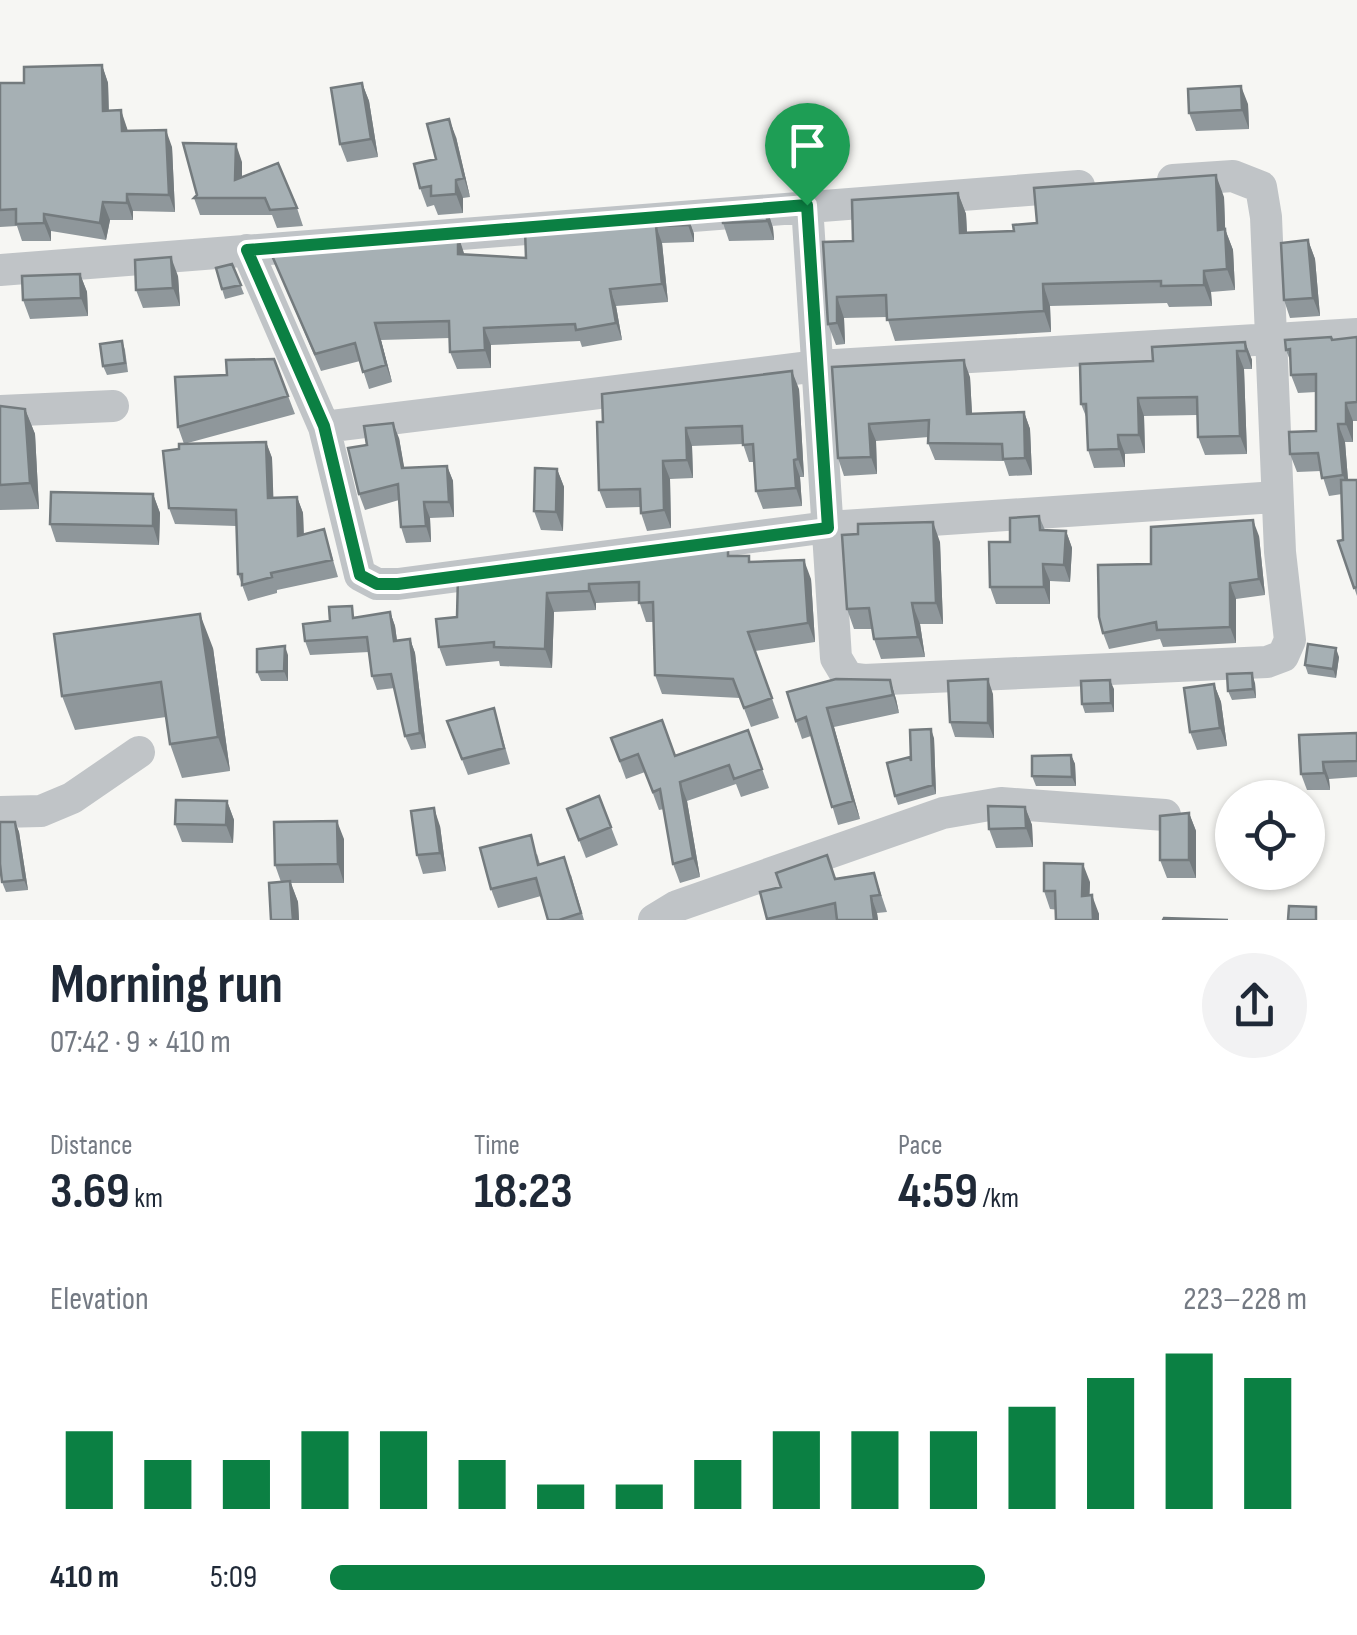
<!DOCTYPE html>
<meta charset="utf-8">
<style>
body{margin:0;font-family:"Sofia Sans Condensed",sans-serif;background:#f2f2f3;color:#1f2937;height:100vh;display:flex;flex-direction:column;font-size:38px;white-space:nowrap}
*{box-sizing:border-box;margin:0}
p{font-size:32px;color:#747a83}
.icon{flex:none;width:55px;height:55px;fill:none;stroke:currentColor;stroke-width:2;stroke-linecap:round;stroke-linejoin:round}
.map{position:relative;height:920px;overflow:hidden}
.drawer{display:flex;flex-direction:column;background:#fff;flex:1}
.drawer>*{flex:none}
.controls{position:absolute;left:1215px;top:780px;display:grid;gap:20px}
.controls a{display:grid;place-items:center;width:110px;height:110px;border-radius:50%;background:#fff;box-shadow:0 2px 8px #0004;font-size:50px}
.pin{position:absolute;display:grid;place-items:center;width:85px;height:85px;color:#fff;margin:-102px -42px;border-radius:50% 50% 50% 0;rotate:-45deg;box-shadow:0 0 10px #0007}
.pin .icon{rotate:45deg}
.round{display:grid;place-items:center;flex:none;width:105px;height:105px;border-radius:52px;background:#f2f2f3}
.headline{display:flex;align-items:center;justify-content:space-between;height:170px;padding:0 50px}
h1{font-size:55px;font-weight:700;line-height:75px}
.stats{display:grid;grid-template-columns:repeat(3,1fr);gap:15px;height:170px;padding:10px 50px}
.stats div{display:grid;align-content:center}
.stats b{font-size:50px;font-weight:700}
.stats small{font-size:28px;font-weight:400}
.stats p{font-size:28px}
.chart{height:280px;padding:20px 50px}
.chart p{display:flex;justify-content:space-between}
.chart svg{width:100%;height:180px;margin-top:10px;stroke:#0b8043;stroke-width:6}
ul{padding:0 50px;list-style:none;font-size:32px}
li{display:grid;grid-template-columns:160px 120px 1fr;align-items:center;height:75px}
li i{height:25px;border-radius:12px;background:#0b8043}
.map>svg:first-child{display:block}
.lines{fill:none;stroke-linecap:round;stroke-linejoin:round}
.minor{stroke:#c0c4c7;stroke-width:32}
.wall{fill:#8f979b}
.shaded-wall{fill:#747b7e}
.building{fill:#a6b0b4;stroke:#747b7e;stroke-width:2.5}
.route-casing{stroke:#fff;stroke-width:20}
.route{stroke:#0b8043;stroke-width:12}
</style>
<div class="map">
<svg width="1357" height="920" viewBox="0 0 1357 920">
<rect width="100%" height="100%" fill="#f6f6f3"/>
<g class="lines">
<path class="minor" d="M 807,205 L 836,658 L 848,678 L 864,680 L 1267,662 L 1283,656 L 1290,640 L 1280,552 L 1266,217 L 1261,187 L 1233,176 L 1173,180
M 247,250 L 324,427 L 360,575 L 377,584 L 398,584 L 828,527 L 1277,497
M 0,270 L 1079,186
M 0,411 L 113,406
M 324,427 L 818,366 L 1357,334
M 0,812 L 41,811 L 72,798 L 139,752
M 654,920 L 677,906 L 943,813 L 1001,803 L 1165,815"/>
</g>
<path class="wall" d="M 102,65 L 108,83 L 109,111 L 127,128 L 128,131 L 172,147 L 175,212 L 133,211 L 133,220 L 110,220 L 106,240 L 51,231 L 51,241 L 22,241 L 17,226 L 0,227 L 0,83 L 24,83 Z
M 362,83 L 369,101 L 378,157 L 347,162 L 340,144 Z
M 1248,104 L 1249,129 L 1196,131 L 1189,113 Z
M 456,137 L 470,197 L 463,198 L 463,213 L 438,215 L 434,205 L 427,207 L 420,188 L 436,159 Z
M 242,162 L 242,177 L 297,208 L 303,226 L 277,228 L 272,215 L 200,215 L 194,198 Z
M 958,193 L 966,214 L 967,233 L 1014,231 L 1037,223 L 1224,197 L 1225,229 L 1233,250 L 1235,290 L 1211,292 L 1212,306 L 1169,307 L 1167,303 L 1050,306 L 1051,332 L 895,341 L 887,317 L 844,318 L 845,344 L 836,345 L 828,324 L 853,241 Z
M 767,209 L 773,228 L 774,240 L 729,241 L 723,223 Z
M 688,217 L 694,234 L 694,242 L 662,243 L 668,302 L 616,306 L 622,340 L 582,347 L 580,341 L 491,345 L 491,368 L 457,369 L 450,352 L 450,338 L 381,340 L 392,382 L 369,389 L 360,361 L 321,371 L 270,251 L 375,246 L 464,253 L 464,255 L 526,258 Z
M 1308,240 L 1315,259 L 1320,316 L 1290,318 L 1284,300 Z
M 232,264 L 244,294 L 225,299 L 222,289 Z
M 80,274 L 87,292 L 88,316 L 30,319 L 23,300 Z
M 178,276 L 180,306 L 143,308 L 136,290 Z
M 1331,337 L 1333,340 L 1357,337 L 1357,421 L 1353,421 L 1353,442 L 1345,442 L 1348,480 L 1357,480 L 1357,596 L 1338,541 L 1343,540 L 1342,494 L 1329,496 L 1321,471 L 1297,472 L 1290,454 L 1316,431 L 1316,392 L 1298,393 L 1291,375 L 1291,363 L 1286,350 Z
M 122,341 L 125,350 L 128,372 L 107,375 L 103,366 Z
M 1245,342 L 1252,360 L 1252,369 L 1244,369 L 1247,454 L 1205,455 L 1198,437 L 1197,415 L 1144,416 L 1145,453 L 1125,454 L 1125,467 L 1094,468 L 1088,450 L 1087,419 L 1081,404 L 1153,361 Z
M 274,359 L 295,414 L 184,444 L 178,427 Z
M 832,367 L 970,377 L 972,414 L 1024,412 L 1030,429 L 1032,475 L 1009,476 L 1004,461 L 935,460 L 928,443 L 929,437 L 876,441 L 877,474 L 844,476 L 838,458 Z
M 799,389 L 804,477 L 800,477 L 802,506 L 763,509 L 756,491 L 754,462 L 749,462 L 743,444 L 692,446 L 693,478 L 670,479 L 671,528 L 647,531 L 641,513 L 640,507 L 606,508 L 599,490 L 597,422 Z
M 0,406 L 25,409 L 35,434 L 39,509 L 0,510 Z
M 399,438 L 404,468 L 447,466 L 453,481 L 454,517 L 430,518 L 431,542 L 406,543 L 401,527 L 399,500 L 365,510 L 359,494 Z
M 266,442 L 272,458 L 273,497 L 297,497 L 303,513 L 304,534 L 324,529 L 338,577 L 277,590 L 277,593 L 248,601 L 238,574 L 236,526 L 175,524 L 169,508 Z
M 557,469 L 564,487 L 563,531 L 541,530 L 534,511 Z
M 153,494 L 160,513 L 159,545 L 56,542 L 50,524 Z
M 1039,516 L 1045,530 L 1066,531 L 1072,548 L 1070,582 L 1050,581 L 1050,604 L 996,604 L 990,587 L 1010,542 Z
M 858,534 L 940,542 L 943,624 L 920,624 L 925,657 L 881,659 L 874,639 L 872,629 L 854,629 L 847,609 Z
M 1259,536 L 1265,595 L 1236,599 L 1236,643 L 1163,647 L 1160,639 L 1109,649 L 1103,633 L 1151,564 Z
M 734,556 L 811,579 L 815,642 L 755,651 L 779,718 L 751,727 L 740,698 L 662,694 L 655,675 L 653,622 L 646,622 L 639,601 L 596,603 L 596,610 L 554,612 L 552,668 L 500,666 L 499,661 L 446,666 L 439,647 L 457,617 L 458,576 Z
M 390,612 L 395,626 L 397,641 L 410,639 L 415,653 L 426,748 L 411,750 L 405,736 L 395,688 L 377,690 L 372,676 L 369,652 L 310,655 L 305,641 L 356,617 Z
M 213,648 L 230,771 L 182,778 L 170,744 L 166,717 L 75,730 L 62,696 Z
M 288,655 L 288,681 L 261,681 L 257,672 Z
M 1339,657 L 1336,678 L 1308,674 L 1305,665 Z
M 890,680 L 896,699 L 899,713 L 834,727 L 860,819 L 838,825 L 811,736 L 802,739 L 796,721 Z
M 1255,683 L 1256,698 L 1232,700 L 1228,691 Z
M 1214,684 L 1221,702 L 1227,746 L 1197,750 L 1190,732 Z
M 1114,689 L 1114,712 L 1085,713 L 1082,704 Z
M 993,694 L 994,738 L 955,737 L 950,722 Z
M 494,708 L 510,764 L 468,775 L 447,721 Z
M 748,730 L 769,788 L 741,797 L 736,784 L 687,801 L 700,877 L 680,883 L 673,864 L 664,809 L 659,810 L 645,772 L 626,779 L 611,738 L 675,756 Z
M 1357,733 L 1357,777 L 1329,779 L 1330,790 L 1307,790 L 1301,774 Z
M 934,738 L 936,794 L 898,805 L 895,796 L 910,757 Z
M 1071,755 L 1075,764 L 1076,786 L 1036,786 L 1032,776 Z
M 599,796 L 618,845 L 586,858 L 567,809 Z
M 227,801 L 234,820 L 233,843 L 182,842 L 175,824 Z
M 1025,807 L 1032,825 L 1033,847 L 996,848 L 989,829 Z
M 1189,813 L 1196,831 L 1196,878 L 1167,878 L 1160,860 Z
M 15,822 L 19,832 L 28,890 L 6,892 L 2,882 Z
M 440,826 L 446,871 L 423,874 L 417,855 Z
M 344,839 L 344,883 L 291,883 L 298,902 L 299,920 L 271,920 L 281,882 L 275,865 Z
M 537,854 L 540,864 L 571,875 L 584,920 L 548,920 L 541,896 L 498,908 L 491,889 Z
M 874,873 L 887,912 L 877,913 L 878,920 L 767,920 L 760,892 Z
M 1090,882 L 1089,895 L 1099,914 L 1050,909 L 1044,891 Z"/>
<path class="shaded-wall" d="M 102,65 L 108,83 L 109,128 L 103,111 Z
M 362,83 L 369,101 L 378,157 L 371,139 Z
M 1241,86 L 1248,104 L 1249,129 L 1242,110 Z
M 121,110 L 127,128 L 128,149 L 122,131 Z
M 449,119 L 456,137 L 470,197 L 464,178 Z
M 166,130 L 172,147 L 175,212 L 169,195 Z
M 236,144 L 242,162 L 242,197 L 235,180 Z
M 1216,175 L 1224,197 L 1226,251 L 1218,230 Z
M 456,180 L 463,198 L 463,213 L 456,194 Z
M 958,193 L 966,214 L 968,254 L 960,233 Z
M 127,194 L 133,211 L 133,220 L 127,203 Z
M 103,202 L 110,220 L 106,240 L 100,223 Z
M 767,209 L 773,228 L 774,240 L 767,221 Z
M 44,214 L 51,231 L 51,241 L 44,223 Z
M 688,217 L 694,234 L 694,242 L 688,225 Z
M 656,226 L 662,243 L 668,302 L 662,284 Z
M 1225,229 L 1233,250 L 1235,290 L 1227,269 Z
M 458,235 L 464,253 L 464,271 L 458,254 Z
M 1308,240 L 1315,259 L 1320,316 L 1313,298 Z
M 171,257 L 178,276 L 180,306 L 173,288 Z
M 1204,271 L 1211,292 L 1212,306 L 1204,285 Z
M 80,274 L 87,292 L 88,316 L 81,298 Z
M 1043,284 L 1050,306 L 1051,332 L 1044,311 Z
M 610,289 L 616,306 L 622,340 L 616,323 Z
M 837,297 L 844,318 L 845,344 L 837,323 Z
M 375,323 L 381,340 L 392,382 L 386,365 Z
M 484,328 L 491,345 L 491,368 L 485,350 Z
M 1245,342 L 1252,360 L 1252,369 L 1246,351 Z
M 1237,351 L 1244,369 L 1247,454 L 1240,436 Z
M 964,360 L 970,377 L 973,432 L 967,414 Z
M 792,371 L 799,389 L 804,477 L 798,459 Z
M 1138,398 L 1144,416 L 1145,453 L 1139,435 Z
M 1346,403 L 1353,421 L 1353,442 L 1346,424 Z
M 25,409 L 35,434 L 39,509 L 30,483 Z
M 1024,412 L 1030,429 L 1032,475 L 1025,458 Z
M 393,423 L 399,438 L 407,483 L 402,468 Z
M 869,424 L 876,441 L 877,474 L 871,457 Z
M 1338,424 L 1345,442 L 1349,493 L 1343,475 Z
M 686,428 L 692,446 L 693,478 L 687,460 Z
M 1118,435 L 1125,454 L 1125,467 L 1119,449 Z
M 266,442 L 272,458 L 274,514 L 268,498 Z
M 794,460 L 800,477 L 802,506 L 796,488 Z
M 663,461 L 670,479 L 671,528 L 664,510 Z
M 447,466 L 453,481 L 454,517 L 449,502 Z
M 557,469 L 564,487 L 563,531 L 556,512 Z
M 153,494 L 160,513 L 159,545 L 153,526 Z
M 297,497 L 303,513 L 304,552 L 298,536 Z
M 424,502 L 430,518 L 431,542 L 426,526 Z
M 1253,520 L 1259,536 L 1265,595 L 1259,579 Z
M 933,522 L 940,542 L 943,624 L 936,603 Z
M 1066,531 L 1072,548 L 1070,582 L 1064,565 Z
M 804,560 L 811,579 L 815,642 L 808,623 Z
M 1043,564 L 1050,581 L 1050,604 L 1044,587 Z
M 1230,583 L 1236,599 L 1236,643 L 1230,627 Z
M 589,584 L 596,603 L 596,610 L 589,591 Z
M 547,593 L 554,612 L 552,668 L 545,649 Z
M 912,603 L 920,624 L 925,657 L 918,637 Z
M 390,612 L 395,626 L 399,655 L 394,641 Z
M 200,614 L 213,648 L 230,771 L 218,737 Z
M 410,639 L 415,653 L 426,748 L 420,733 Z
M 285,646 L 288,655 L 288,681 L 284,671 Z
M 1336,648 L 1339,657 L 1336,678 L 1333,669 Z
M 1252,673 L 1255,683 L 1256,698 L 1253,689 Z
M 988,679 L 993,694 L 994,738 L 988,723 Z
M 890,680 L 896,699 L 899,713 L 893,695 Z
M 1110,680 L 1114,689 L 1114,712 L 1111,703 Z
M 1214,684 L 1221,702 L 1227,746 L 1220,728 Z
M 827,708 L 834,727 L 860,819 L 853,801 Z
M 931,729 L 934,738 L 936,794 L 933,785 Z
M 1071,755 L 1075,764 L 1076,786 L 1072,777 Z
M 1323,762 L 1329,779 L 1330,790 L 1324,773 Z
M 680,782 L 687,801 L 700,877 L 693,858 Z
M 227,801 L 234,820 L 233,843 L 226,825 Z
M 1025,807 L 1032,825 L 1033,847 L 1026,828 Z
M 434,808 L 440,826 L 446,871 L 440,853 Z
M 1189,813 L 1196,831 L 1196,878 L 1189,860 Z
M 337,821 L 344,839 L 344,883 L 338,864 Z
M 15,822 L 19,832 L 28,890 L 24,880 Z
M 1083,864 L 1090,882 L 1089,914 L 1082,896 Z
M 290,881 L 298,902 L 299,920 L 293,920 Z
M 1092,895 L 1099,914 L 1099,920 L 1093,920 Z
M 871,896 L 877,913 L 878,920 L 874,920 Z"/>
<path class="building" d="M 102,65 L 103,111 L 121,110 L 122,131 L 166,130 L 169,195 L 127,194 L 127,203 L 103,202 L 100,223 L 44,214 L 44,223 L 16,224 L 16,209 L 0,210 L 0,83 L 24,83 L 24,67 Z
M 362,83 L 371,139 L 340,144 L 331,88 Z
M 1241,86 L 1242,110 L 1189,113 L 1188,89 Z
M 449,119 L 464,178 L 456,180 L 456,194 L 431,196 L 431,186 L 420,188 L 414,164 L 436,159 L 427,124 Z
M 183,143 L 236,144 L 235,180 L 278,163 L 297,208 L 270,210 L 265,198 L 194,198 L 197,195 Z
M 1216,175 L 1218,230 L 1225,229 L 1227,269 L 1204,271 L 1204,285 L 1161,286 L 1161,281 L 1043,284 L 1044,311 L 887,320 L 886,295 L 837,297 L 837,323 L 828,324 L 823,242 L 853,241 L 852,200 L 958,193 L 960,233 L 1014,231 L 1013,225 L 1037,223 L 1034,188 Z
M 767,209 L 767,221 L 723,223 L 722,213 Z
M 688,217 L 688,225 L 656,226 L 662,284 L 610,289 L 616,323 L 576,330 L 575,324 L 484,328 L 485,350 L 450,352 L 449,321 L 375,323 L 386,365 L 363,372 L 355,343 L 315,354 L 270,251 L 374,242 L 374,246 L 433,243 L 433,237 L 458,235 L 458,254 L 526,258 L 525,230 Z
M 1308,240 L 1313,298 L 1284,300 L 1281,243 Z
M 171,257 L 173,288 L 136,290 L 135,260 Z
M 232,264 L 241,285 L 222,289 L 216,268 Z
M 80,274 L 81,298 L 23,300 L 22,276 Z
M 1331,337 L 1332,340 L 1357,337 L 1357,402 L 1346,403 L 1346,424 L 1338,424 L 1343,475 L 1322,478 L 1318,453 L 1290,454 L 1289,432 L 1316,431 L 1316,374 L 1291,375 L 1290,349 L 1286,350 L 1285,340 Z
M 122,341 L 125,363 L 103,366 L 100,344 Z
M 1245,342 L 1246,351 L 1237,351 L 1240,436 L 1198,437 L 1197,397 L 1138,398 L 1139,435 L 1118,435 L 1119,449 L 1088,450 L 1086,404 L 1081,404 L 1080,364 L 1153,361 L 1152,347 Z
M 274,359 L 288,396 L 178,427 L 175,377 L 227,375 L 226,360 Z
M 964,360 L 967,414 L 1024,412 L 1025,458 L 1003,459 L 1002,444 L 928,443 L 929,420 L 869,424 L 871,457 L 838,458 L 832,367 Z
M 792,371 L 798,459 L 794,460 L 796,488 L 756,491 L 753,444 L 743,445 L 742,426 L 686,428 L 687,460 L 663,461 L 664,510 L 641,513 L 640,489 L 599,490 L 597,422 L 603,422 L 602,394 Z
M 0,406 L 25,409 L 30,483 L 0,485 Z
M 393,423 L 402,468 L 447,466 L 449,502 L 424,502 L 426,526 L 401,527 L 398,484 L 359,494 L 348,448 L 367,445 L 364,426 Z
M 266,442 L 268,498 L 297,497 L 298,536 L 324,529 L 332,560 L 271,573 L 272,577 L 242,585 L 242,574 L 238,574 L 236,510 L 169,508 L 163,451 L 179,449 L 179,444 Z
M 535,468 L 557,469 L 556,512 L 534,511 Z
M 1341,480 L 1357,480 L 1357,587 L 1354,588 L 1338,541 L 1343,540 Z
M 51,492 L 153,494 L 153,526 L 50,524 Z
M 1039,516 L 1040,530 L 1066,531 L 1064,565 L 1043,564 L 1044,587 L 990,587 L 989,542 L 1010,542 L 1010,518 Z
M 1253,520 L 1259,579 L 1230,583 L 1230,627 L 1157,630 L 1156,622 L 1103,633 L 1099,617 L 1098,565 L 1151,564 L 1151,527 Z
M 933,522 L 936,603 L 912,603 L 918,637 L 874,639 L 869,608 L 847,609 L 842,535 L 858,534 L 858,524 Z
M 728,540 L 728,556 L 749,556 L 749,562 L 804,560 L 808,623 L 748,632 L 772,698 L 744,708 L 733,679 L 655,675 L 653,602 L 639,603 L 639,582 L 589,584 L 589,591 L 547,593 L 545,649 L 494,647 L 494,642 L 439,647 L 436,619 L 457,617 L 458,576 Z
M 352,606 L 353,618 L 390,612 L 394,641 L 410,639 L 420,733 L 405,736 L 391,674 L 372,676 L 367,637 L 305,641 L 303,624 L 330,621 L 329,607 Z
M 200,614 L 218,737 L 170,744 L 161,682 L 62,696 L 54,634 Z
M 1308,644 L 1336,648 L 1333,669 L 1305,665 Z
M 285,646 L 284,671 L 257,672 L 257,649 Z
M 1252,673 L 1253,689 L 1228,691 L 1227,674 Z
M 836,679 L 890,680 L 893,695 L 827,708 L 853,801 L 832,807 L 806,717 L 796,721 L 787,692 Z
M 988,679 L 988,723 L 950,722 L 948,681 Z
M 1110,680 L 1111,703 L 1082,704 L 1081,681 Z
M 1214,684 L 1220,728 L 1190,732 L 1184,688 Z
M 494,708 L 504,748 L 462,759 L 447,721 Z
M 662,720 L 675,756 L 748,730 L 762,769 L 734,779 L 729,765 L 680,782 L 693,858 L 673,864 L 660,789 L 653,792 L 638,754 L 620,761 L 611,738 Z
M 931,729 L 933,785 L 895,796 L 887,763 L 910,757 L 911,761 L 910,730 Z
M 1357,733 L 1357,761 L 1323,762 L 1324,773 L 1301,774 L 1299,735 Z
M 1071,755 L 1072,777 L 1032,776 L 1032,756 Z
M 599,796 L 611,827 L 579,840 L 567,809 Z
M 176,800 L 227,801 L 226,825 L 175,824 Z
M 988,806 L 1025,807 L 1026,828 L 989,829 Z
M 434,808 L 440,853 L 417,855 L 411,811 Z
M 1189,813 L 1189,860 L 1160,860 L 1160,816 Z
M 337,821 L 338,864 L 275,865 L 274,822 Z
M 0,822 L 15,822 L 24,880 L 2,882 L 0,864 Z
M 531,835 L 538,865 L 564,857 L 581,913 L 559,920 L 548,920 L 536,878 L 491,889 L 480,848 Z
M 827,855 L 835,879 L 874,873 L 880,895 L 871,896 L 874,920 L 837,920 L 835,903 L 767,919 L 760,892 L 781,887 L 776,873 Z
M 1044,863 L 1083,864 L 1082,896 L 1092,895 L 1093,920 L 1056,920 L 1055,891 L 1044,891 Z
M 290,881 L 293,920 L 271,920 L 269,883 Z
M 1289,906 L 1316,907 L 1316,920 L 1288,920 Z
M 1164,918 L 1228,920 L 1163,920 Z"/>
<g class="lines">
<g class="route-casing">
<path id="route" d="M 807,205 L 828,528 L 398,584 L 377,584 L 360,575 L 324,426 L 247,250 Z"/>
</g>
<use href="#route" class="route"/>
</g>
</svg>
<div class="controls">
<a><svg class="icon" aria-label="locate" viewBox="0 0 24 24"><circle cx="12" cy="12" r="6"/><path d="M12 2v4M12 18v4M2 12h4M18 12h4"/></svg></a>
</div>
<div class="pin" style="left:807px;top:205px;background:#1e9e55"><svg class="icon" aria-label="arrive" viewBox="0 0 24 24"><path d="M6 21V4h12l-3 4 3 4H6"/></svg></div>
</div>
<section class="drawer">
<div class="headline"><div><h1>Morning run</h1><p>07:42 · 9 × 410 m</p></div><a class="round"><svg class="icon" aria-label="share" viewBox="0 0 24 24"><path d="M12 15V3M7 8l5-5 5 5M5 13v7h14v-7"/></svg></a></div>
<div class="stats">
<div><p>Distance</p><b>3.69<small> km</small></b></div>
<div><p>Time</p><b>18:23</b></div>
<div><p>Pace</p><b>4:59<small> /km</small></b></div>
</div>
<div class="chart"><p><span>Elevation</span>223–228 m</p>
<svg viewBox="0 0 160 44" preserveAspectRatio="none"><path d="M5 44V25M15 44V32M25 44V32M35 44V25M45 44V25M55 44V32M65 44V38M75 44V38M85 44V32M95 44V25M105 44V25M115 44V25M125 44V19M135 44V12M145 44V6M155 44V12"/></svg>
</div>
<ul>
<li><b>410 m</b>5:09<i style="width:67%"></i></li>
</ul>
</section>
